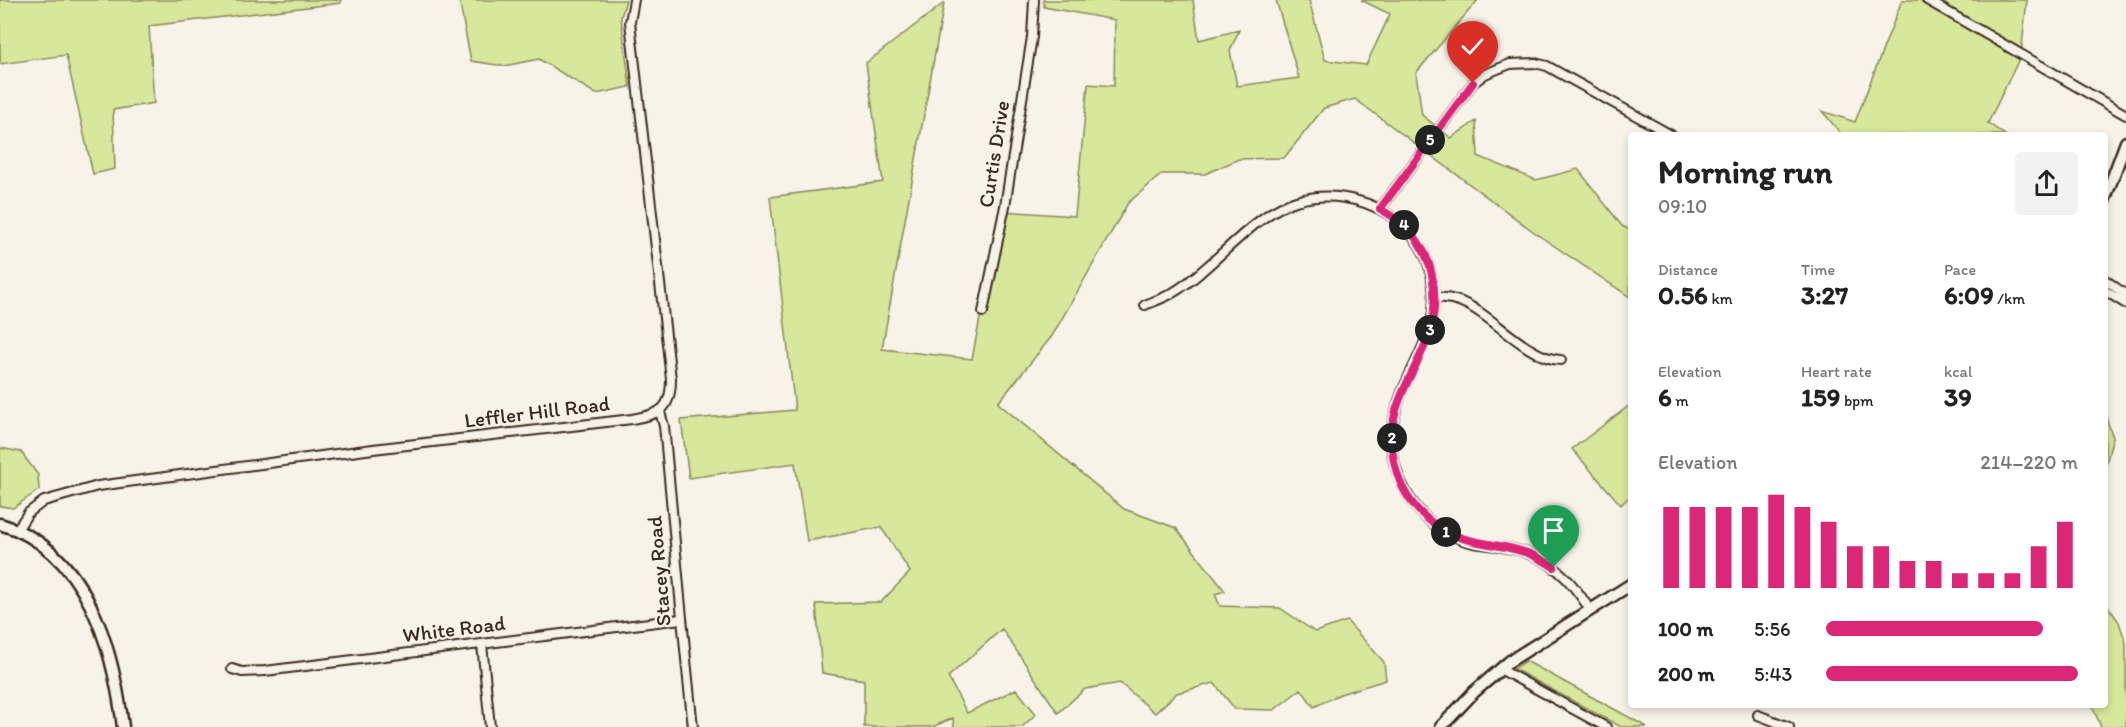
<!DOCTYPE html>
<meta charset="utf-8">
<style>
body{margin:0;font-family:Itim,sans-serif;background:#f2f2f2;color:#222;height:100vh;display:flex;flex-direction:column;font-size:22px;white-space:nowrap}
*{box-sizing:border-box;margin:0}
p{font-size:20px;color:#767676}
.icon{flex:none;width:33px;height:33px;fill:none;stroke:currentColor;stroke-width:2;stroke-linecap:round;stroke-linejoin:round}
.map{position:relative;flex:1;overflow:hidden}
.details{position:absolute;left:1628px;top:132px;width:480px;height:576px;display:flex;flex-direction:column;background:#fff;border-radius:6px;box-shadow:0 3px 9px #0003}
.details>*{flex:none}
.pin{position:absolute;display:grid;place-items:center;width:51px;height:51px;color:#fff;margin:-62px -26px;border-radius:50% 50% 50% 0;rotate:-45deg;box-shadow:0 0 6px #0007}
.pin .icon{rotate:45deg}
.km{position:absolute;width:30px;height:30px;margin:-15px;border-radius:50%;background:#222;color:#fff;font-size:16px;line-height:30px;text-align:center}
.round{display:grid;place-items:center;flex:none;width:63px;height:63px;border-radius:6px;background:#f2f2f2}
.overview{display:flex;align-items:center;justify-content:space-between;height:102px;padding:0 30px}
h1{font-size:33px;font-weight:800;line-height:45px}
.figures{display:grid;grid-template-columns:repeat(3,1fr);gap:9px;height:102px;padding:6px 30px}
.figures div{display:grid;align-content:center}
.figures b{font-size:26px;font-weight:800}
.figures small{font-size:16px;font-weight:400}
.figures p{font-size:16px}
.chart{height:168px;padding:12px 30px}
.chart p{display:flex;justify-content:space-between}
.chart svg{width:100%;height:108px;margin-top:6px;stroke:#db2777;stroke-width:6}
ul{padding:0 30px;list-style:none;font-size:20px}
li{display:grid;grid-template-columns:96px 72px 1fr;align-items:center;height:45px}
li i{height:15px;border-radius:8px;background:#db2777}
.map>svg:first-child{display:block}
.green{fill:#d7e79b;stroke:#89885c;stroke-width:1.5}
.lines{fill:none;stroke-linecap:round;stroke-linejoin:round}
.street-casing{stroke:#3b2a1e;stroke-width:12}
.secondary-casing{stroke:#3b2a1e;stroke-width:15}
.street{stroke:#f7f3e8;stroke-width:8}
.secondary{stroke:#f7f3e8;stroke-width:10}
.route-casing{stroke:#fff;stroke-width:12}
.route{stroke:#db2777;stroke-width:8}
.labels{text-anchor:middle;stroke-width:4.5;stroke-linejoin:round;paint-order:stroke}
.street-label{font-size:21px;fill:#3b2a1e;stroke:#f7f3e8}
</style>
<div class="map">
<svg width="2126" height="727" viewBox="0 0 2126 727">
<rect width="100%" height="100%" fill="#f7f3e8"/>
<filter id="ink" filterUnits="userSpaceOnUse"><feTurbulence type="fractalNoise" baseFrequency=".0167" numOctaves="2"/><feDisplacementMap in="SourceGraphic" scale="12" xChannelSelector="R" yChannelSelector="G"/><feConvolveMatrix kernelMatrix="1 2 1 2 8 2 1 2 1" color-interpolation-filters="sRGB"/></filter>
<g filter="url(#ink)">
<path class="green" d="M 0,0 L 341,0 L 341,3 L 149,26 L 154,103 L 113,110 L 115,169 L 93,174 L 66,55 L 0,64 Z
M 459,0 L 626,0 L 621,17 L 630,87 L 596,94 L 539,59 L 504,66 L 471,61 Z
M 1043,0 L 1193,0 L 1199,40 L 1239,30 L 1230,51 L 1237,86 L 1299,78 L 1276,0 L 1309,0 L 1325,60 L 1366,65 L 1390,14 L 1361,0 L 1478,0 L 1416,73 L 1422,115 L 1451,138 L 1476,121 L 1478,156 L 1536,180 L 1578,169 L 1622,226 L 1630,230 L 1630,297 L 1538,235 L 1355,99 L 1324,108 L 1284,158 L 1239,159 L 1205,174 L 1162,174 L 1128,203 L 1052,336 L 998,403 L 1124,509 L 1176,528 L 1225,591 L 1215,594 L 1220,606 L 1280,608 L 1315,632 L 1347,621 L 1384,662 L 1386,680 L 1340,694 L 1314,707 L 1301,689 L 1274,710 L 1235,709 L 1214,683 L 1177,693 L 1155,713 L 1120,683 L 1085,689 L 1058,713 L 1002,629 L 948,677 L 967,713 L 1016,689 L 1036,714 L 1022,727 L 954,727 L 953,718 L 932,727 L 864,727 L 864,680 L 822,673 L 816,604 L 881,602 L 910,572 L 881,527 L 807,541 L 795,463 L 689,478 L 681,420 L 795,410 L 770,197 L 883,182 L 866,63 L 944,3 L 882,349 L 972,359 L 1001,211 L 1075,216 L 1088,84 L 1114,86 L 1115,20 L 1044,7 Z
M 1902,0 L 2027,0 L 2021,55 L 1988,123 L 2005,135 L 1842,135 L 1822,111 L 1855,122 Z
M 1630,405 L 1630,496 L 1621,505 L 1572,449 Z
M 2105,415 L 2113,437 L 2105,468 Z
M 0,448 L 21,452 L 38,475 L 39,490 L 13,508 L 0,506 Z
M 2105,602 L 2119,622 L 2126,643 L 2126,727 L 2101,727 L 2092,705 L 2104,705 Z
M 1526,661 L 1647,727 L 1621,727 L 1514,669 Z"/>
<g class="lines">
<g class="street-casing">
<path id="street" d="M 1927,0 L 2126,115
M 1380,209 L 1473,83 L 1485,74 L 1510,64 L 1535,63 L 1547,66 L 1671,135
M 2104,279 L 2126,295
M 2104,290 L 2126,304
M 1435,297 C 1447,298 1457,299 1468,305 C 1495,319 1531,360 1561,360
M 1145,305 C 1154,301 1165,298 1174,292 C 1213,269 1254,213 1296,201 C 1327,192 1361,197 1388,214 C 1408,227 1424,246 1430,270 C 1447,336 1403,365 1393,424 C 1389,447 1394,470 1405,490 C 1418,516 1445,537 1474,543 C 1493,546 1514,547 1532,555 C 1559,566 1575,586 1590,610
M 983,312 L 1005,206 L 1032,37 L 1034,0
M 660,412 L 664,426 C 674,527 682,627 693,727
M 17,530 L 28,513 L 44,501 L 98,486 L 373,449 L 632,419 C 660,414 671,410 671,379 L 630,22 L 634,0
M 482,644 L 490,727
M 232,669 L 242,672 L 265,671 L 681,619
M 1500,669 L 1606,727
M 1758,715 L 1789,727"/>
</g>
<g class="secondary-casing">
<path id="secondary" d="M 2104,201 L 2126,142
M 0,524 C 87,549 113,648 123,727
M 1441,727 L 1474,692 L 1510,661 L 1630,585"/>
</g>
<use href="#street" class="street"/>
<use href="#secondary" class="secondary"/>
</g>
</g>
<g class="lines" filter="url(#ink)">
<g class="route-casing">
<path id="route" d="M 1473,83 L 1380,209 C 1387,213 1396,218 1402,224 C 1435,251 1441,299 1428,337 C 1421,358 1408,378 1400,399 C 1384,437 1392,484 1421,513 C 1456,548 1490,539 1530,554 C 1539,558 1546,562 1554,567"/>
</g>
<use href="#route" class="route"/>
</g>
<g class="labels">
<g class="street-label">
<text transform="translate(994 154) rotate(-81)" y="7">Curtis Drive</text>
<text transform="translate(537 412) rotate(-7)" y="7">Leffler Hill Road</text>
<text transform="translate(659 571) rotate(-95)" y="7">Stacey Road</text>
<text transform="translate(454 629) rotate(-7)" y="7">White Road</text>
</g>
</g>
</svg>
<div class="pin" style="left:1554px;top:567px;background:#1e9e55"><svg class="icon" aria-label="arrive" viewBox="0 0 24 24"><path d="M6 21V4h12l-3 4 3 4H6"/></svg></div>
<div class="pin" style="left:1473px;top:83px;background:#d93025"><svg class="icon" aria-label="check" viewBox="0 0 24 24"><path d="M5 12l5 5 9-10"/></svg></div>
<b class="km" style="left:1446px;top:532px">1</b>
<b class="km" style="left:1392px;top:438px">2</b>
<b class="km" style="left:1430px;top:330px">3</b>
<b class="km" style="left:1404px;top:225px">4</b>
<b class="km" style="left:1430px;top:140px">5</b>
<section class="details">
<div class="overview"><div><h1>Morning run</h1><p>09:10</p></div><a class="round"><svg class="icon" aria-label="share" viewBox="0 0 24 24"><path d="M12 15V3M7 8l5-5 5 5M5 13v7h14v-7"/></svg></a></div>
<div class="figures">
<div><p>Distance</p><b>0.56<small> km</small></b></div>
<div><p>Time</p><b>3:27</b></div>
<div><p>Pace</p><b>6:09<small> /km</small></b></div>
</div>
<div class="figures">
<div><p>Elevation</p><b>6<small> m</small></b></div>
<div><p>Heart rate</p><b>159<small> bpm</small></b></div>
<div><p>kcal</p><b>39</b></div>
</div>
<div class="chart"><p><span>Elevation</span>214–220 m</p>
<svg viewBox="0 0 160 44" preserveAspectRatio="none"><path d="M5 44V11M15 44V11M25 44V11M35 44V11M45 44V6M55 44V11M65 44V17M75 44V27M85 44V27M95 44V33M105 44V33M115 44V38M125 44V38M135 44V38M145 44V27M155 44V17"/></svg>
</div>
<ul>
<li><b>100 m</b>5:56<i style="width:86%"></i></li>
<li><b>200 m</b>5:43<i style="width:100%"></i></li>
</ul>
</section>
</div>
